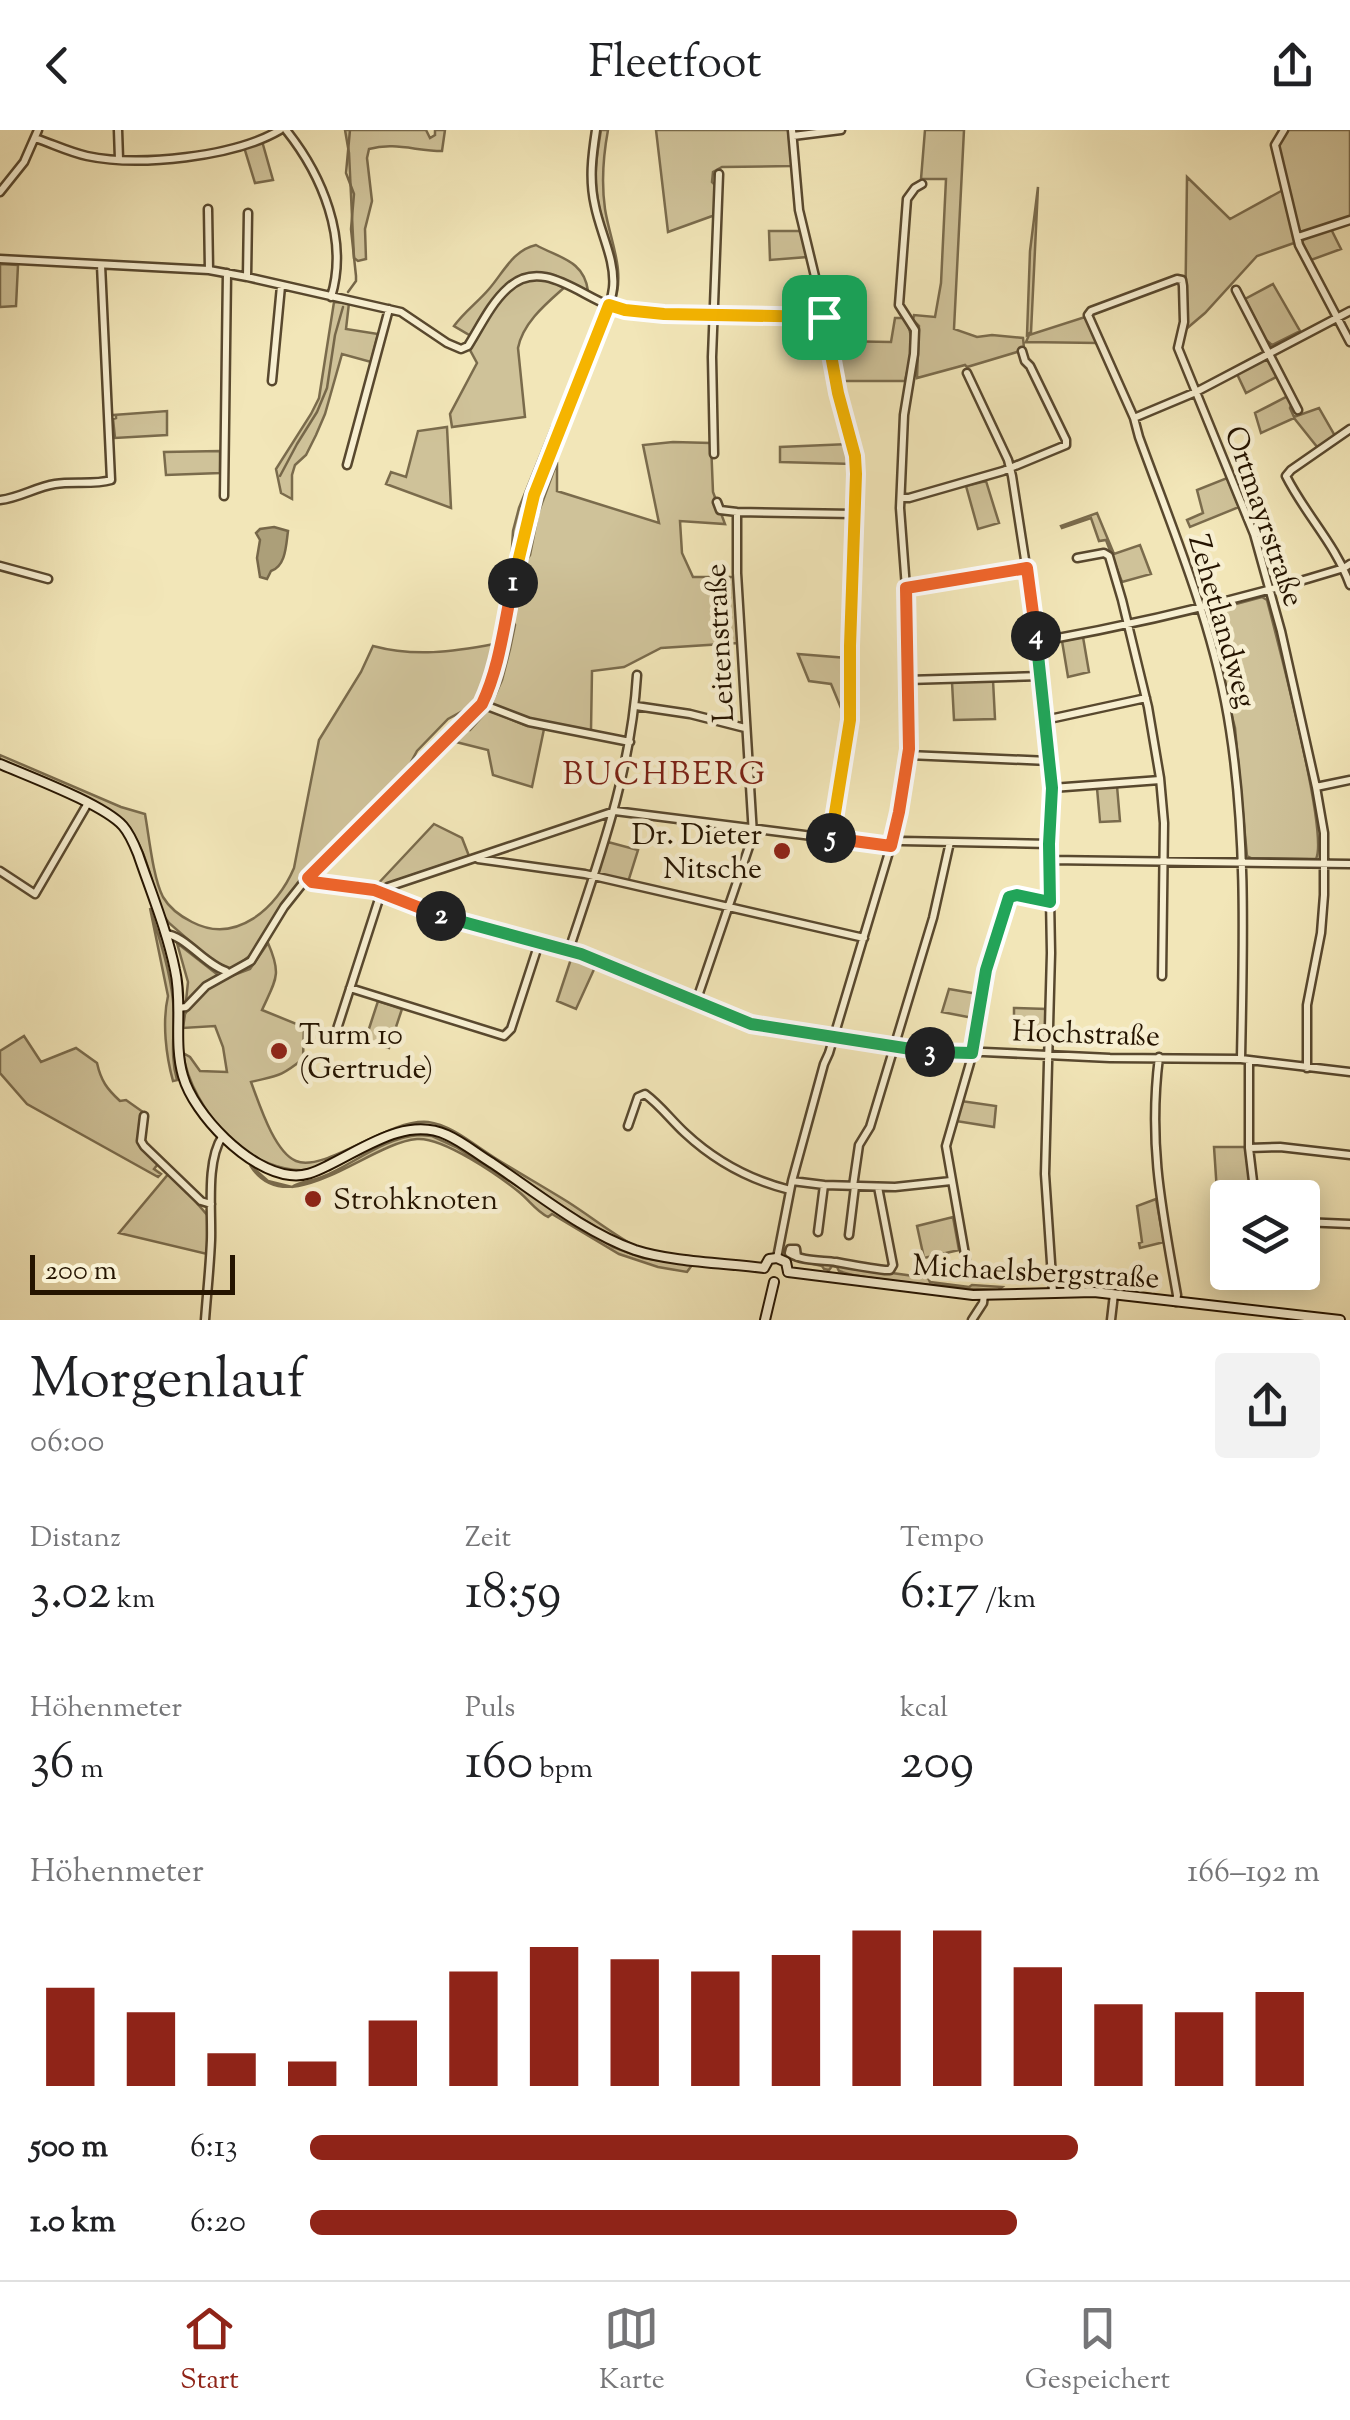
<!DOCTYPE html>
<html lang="de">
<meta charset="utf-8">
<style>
body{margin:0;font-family:"Sorts Mill Goudy",serif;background:#f2f2f2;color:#202124;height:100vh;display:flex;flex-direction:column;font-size:38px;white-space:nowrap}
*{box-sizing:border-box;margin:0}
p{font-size:32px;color:#757577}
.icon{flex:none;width:55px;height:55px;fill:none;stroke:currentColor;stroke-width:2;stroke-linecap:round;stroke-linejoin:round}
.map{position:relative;height:1190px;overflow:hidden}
.panel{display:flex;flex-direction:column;background:#fff;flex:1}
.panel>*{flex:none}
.fabs{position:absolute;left:1210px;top:1050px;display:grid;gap:20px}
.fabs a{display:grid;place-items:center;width:110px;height:110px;border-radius:10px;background:#fff;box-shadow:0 5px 25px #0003;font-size:50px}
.scale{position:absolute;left:30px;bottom:25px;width:205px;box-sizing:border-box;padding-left:10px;border:5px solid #251400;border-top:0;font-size:28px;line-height:35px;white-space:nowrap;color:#251400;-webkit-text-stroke:8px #f7efd1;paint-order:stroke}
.pin{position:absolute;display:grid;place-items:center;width:85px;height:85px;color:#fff;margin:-42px;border-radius:20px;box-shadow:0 5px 15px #0006}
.km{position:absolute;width:50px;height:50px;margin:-25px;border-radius:50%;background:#222;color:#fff;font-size:28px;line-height:50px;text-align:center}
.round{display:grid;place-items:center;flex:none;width:105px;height:105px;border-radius:10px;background:#f2f2f2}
.head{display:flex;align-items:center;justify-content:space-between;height:170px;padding:0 30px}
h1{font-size:55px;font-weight:600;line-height:75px}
.figures{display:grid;grid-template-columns:repeat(3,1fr);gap:15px;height:170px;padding:10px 30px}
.figures div{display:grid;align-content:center}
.figures b{font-size:50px;font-weight:600}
.figures small{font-size:28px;font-weight:400}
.figures p{font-size:28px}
.chart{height:280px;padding:20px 30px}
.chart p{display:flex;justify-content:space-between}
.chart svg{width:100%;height:180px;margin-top:10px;stroke:#8f2418;stroke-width:6}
ul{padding:0 30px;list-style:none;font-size:32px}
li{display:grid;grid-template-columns:160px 120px 1fr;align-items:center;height:75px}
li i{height:25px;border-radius:12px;background:#8f2418}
header{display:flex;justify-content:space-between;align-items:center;height:130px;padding:0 30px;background:#fff;font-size:45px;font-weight:600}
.dock{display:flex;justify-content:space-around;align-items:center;height:140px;border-top:2px solid #e0e0e0;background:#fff;font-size:28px;color:#757577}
.dock a{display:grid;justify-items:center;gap:5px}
.dock .on{color:#8f2418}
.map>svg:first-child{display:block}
.green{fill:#cfc299;stroke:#7a6b4c;stroke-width:2.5}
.water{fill:#ac9f79;stroke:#766749;stroke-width:2.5}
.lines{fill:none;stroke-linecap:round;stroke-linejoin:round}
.stream{stroke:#766749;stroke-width:2.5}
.street-casing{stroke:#58482e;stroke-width:11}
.secondary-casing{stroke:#251400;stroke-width:12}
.street{stroke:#f7efd1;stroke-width:6}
.secondary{stroke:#f7efd1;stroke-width:8}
.split-1-casing{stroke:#fff;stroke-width:20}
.split-2-casing{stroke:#fff;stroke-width:20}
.split-3-casing{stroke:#fff;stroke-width:20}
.split-4-casing{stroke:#fff;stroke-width:20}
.split-5-casing{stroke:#fff;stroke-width:20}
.split-6-casing{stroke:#fff;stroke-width:20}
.split-1{stroke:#f5b400;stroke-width:12}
.split-2{stroke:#f0652b;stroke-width:12}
.split-3{stroke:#22a559;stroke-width:12}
.split-4{stroke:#22a559;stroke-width:12}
.split-5{stroke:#f0652b;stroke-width:12}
.split-6{stroke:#f5b400;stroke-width:12}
.poi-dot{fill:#8f2418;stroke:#f7efd1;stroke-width:4}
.labels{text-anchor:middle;stroke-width:9;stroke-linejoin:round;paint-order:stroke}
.street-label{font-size:30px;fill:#251400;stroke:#f7efd1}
.poi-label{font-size:30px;fill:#251400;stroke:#f7efd1;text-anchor:start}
.neighbourhood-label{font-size:32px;letter-spacing:2.5px;fill:#7a1f14;stroke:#f7efd1}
</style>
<header><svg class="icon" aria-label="back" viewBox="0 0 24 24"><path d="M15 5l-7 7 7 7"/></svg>Fleetfoot<svg class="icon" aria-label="share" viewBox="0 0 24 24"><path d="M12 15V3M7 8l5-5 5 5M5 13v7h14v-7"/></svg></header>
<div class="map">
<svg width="1350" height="1190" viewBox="0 0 1350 1190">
<rect width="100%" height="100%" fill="#f2e6b8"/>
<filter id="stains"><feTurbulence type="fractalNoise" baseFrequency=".002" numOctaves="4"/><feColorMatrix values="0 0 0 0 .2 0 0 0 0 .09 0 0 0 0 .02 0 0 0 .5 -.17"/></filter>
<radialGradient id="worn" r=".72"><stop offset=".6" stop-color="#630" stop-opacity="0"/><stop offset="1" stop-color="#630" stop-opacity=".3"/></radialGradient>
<path class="green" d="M 345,0 L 426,0 L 430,8 L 435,5 L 435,0 L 445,0 L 442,21 C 417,21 394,12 369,19 L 367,28 L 372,71 L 365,99 L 366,129 L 358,131 L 354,128 L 349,23 Z
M 601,0 L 608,0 C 603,27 601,51 605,79 C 610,111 626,141 614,173 C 622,136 605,107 598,72 C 593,47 597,24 601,0 Z
M 656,0 L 788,0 L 792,36 L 722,37 L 713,42 L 712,52 L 716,56 L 715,85 L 668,102 Z
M 925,0 L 964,0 L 954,199 L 977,207 L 992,205 L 1023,208 L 1024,218 L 1017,222 L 967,237 L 965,235 L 917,248 L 919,196 L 913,190 L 914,185 L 935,187 L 941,153 L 946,49 L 921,49 Z
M 1286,0 L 1350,0 L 1350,88 L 1302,104 L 1300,103 L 1277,17 Z
M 262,11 L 273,50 L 255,53 L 244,17 Z
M 1187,47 L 1230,89 L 1283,60 L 1295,104 L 1294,113 L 1257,126 L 1205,183 L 1185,200 Z
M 1038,57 L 1031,202 L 1027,205 L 1030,121 Z
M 1331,99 L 1341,119 L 1311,130 L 1301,110 Z
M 769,101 L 801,101 L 807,127 L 770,130 Z
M 536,115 C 559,128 584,130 588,161 L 556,146 L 546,144 L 522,146 L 504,157 L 471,206 L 454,196 C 464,182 478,172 489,159 C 503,143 513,120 536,115 Z
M 0,134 L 18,135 L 16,176 L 0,177 Z
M 532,149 L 543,149 L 566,156 C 547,173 523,192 518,218 L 525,287 L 452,297 L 450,284 L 477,233 L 470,220 L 471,216 C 487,190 500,157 532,149 Z
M 1273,154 L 1300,201 L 1272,215 L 1266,210 L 1245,169 Z
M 334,172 L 349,173 L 346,199 L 378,204 L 371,232 L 342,224 L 325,284 L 316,305 L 306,325 L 295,335 L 292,345 L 292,369 L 281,363 L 276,339 L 311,284 L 319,268 Z
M 1085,187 L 1097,213 L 1026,212 L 1029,205 Z
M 895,188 L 904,188 C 917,208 910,229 905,251 L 840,251 L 834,211 L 891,212 Z
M 1263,230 L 1268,231 L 1278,246 L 1246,263 L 1237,244 Z
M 1288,266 L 1292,273 L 1290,278 L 1294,287 L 1319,278 L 1335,306 L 1318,318 L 1294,288 L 1261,303 L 1255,283 Z
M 167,281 L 167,305 L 115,308 L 113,289 L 116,288 L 116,285 L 113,285 Z
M 552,296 L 556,297 L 530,364 L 496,529 L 488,554 L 479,572 L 448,589 L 417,621 L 402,649 L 298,753 L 252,824 L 234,838 L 226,838 L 217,835 L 169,793 L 161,782 C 152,754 146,717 126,694 C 107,670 31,643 0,629 L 0,625 L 121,677 L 145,684 C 149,706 153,748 163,767 C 170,779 180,786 192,792 C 236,815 277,778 294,738 L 319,610 L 361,542 L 373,516 C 414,527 452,522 494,514 L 511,435 L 513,401 L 519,378 Z
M 447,297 L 451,378 L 386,354 L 391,342 L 406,347 L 418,301 Z
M 673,312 L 711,313 L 713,362 L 725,394 L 680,391 L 682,423 L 693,447 L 734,447 L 738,513 L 661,518 L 624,537 L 592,541 L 591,601 L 529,590 L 491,575 L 502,550 L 510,519 L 515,495 L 511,487 L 520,441 L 530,425 L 538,384 L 557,332 L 557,361 L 659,393 L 643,315 Z
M 849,314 L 853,334 L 780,332 L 780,317 Z
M 220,321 L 220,343 L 166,345 L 164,322 Z
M 1227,348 L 1239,377 L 1190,397 L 1187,390 L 1203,383 L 1197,360 Z
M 986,351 L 999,393 L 978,399 L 966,356 Z
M 1097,383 L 1114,424 L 1140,415 L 1151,444 L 1122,452 L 1106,410 L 1099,411 L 1091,388 L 1062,398 L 1061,396 Z
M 1262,467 L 1267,470 C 1277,509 1329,703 1316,729 L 1251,728 L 1247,726 L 1235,598 L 1206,484 L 1210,481 Z
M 1083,507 L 1089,542 L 1068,547 L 1062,511 Z
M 798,524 L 847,528 L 847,581 L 841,578 L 831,554 L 809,551 Z
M 993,550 L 995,589 L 954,590 L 952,552 Z
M 488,580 L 525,595 L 544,599 L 532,657 L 493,645 L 488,620 L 452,611 L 463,600 L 470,600 Z
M 1117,656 L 1120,691 L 1100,692 L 1097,658 Z
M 434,694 L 462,708 L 469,726 L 374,758 Z
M 608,712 L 638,720 L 628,752 L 600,746 L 597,741 Z
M 150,778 C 159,807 170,840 173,871 C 176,898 169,923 177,950 L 173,951 C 166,926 162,892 168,866 Z
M 177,813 L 218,845 L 205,854 L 186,871 L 188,852 Z
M 268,813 C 282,845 276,849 262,880 L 304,897 L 303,929 C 280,947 279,945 251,952 C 259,973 274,1022 296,1031 C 325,1043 389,988 428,992 C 452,995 475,1016 495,1028 C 519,1043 544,1057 568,1072 C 590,1086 610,1102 633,1115 C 583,1096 529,1051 482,1022 C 460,1009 439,992 412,995 C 384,998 340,1026 314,1039 C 253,1050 191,980 183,923 L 190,927 L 200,941 L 227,942 L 223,917 L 215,896 L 183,898 L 185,884 L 195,869 L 215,852 L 250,839 Z
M 572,826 L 596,835 L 576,879 L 557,871 Z
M 949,859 L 978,864 L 973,888 L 942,882 Z
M 378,871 L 402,879 L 389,918 L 365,911 Z
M 1014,878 L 1047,879 L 1048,899 L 1014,899 Z
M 24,906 L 41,932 L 76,918 L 97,933 C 101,951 107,959 120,971 L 126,970 L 143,982 L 139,1010 L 158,1034 L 154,1039 L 161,1044 L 158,1047 L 27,974 L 0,943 L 0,921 Z
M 961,971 L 996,976 L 994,997 L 956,991 Z
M 419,1005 L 432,1006 L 456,1017 L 613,1117 L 643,1128 L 692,1135 L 687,1142 L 658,1137 L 619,1124 L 552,1084 L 548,1087 C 536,1081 529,1070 519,1062 C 498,1045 443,1007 417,1009 C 368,1013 287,1095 250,1035 L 268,1051 L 292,1057 C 300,1051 311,1052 322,1047 C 354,1034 383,1008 419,1005 Z
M 1214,1017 L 1245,1017 L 1252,1067 L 1228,1068 L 1227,1136 L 1222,1137 Z
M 170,1042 L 208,1086 L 207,1124 L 119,1103 Z
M 1156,1069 L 1164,1112 L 1140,1118 L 1139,1113 L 1142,1112 L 1137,1076 Z
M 953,1087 L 959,1120 L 924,1128 L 917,1096 Z
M 791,1129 L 928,1148 L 930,1152 L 969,1157 L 972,1155 L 1002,1157 L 998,1160 C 963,1159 928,1155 894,1151 C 876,1148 854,1147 839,1141 L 837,1137 L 832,1136 L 829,1140 L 824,1139 L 822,1136 Z"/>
<path class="water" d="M 274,397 L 288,401 C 286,415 286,436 271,441 L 267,449 L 260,447 L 257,428 L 260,410 L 256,403 L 260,399 Z"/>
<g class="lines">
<path class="stream" d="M 348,162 L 356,151 L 356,146 L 351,99 L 354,64 L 346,43 L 350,0
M 280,346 L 297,314 L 317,282 L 327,258 L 335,205 L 343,177"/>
<g class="street-casing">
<path id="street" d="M 118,0 L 119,29
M 286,0 C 322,45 349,109 331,167
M 792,0 L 799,80 L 831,213 L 838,263 L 855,326 L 856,344 L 850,516 L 850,589 L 830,707
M 1284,0 L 1275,15 L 1299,115 L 1350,212
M 793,6 L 841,0
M 35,8 C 53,14 69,22 87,26 C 139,37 234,27 280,0
M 0,62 L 24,32 L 38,0
M 208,79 L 209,140
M 1298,107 L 1350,90
M 0,129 L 209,140 L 247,147 L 401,182 L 447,213 L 461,219 L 468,216 C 480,197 491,173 508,158 C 540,128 577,163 608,175 C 618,179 629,180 639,182 L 825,187
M 247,147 L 248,83
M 1236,160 L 1298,280
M 967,243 L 1008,330 L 1012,346 L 1031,468 L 1052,658 L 1049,714 L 1051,823 L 1045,1044 L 1053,1162
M 272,251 L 281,156
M 1134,288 L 1196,262 L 1350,181
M 1350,299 L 1291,340 L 1286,346 C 1305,384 1336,415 1350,455
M 714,324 L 712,227 L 719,44
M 347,335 L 389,179
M 224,366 L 227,143
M 901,368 L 909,368 L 1003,341 L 1066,315 L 1066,310 L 1030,236 L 1025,231 L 1022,221
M 0,370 C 19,368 36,357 55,354 C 73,351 94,355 111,350 L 101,135
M 717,372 L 720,380 L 737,382 L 854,384
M 1077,428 L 1104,423 L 1109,426 L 1122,470 L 1148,577 L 1160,648 L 1164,693 L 1162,846
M 0,436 L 48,449
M 906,458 L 1027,439
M 1037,512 C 1143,493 1240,470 1344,438 L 1350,434
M 907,550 L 1041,546
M 482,574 L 529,592 L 630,612
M 636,576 L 690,584 L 745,598
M 1045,590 L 1146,568
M 908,625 L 1049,631
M 1316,657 L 1350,650
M 1052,658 L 1160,650
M 893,709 L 902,711 L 1049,714
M 478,729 L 585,744 L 864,808
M 1049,730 L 1350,734
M 0,741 L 35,764 L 88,673
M 307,748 L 312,752 L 374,760 L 459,792 L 581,824 L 751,895 L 825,904 L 925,922 L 984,922 L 1110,928 L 1241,929 L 1350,942
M 165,804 C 185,805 204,834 226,841
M 569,820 C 599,729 631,643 637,545
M 350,858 L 504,906 L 511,899 L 539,813
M 696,872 L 753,705 L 737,443 L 737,382
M 179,878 L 186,877 L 206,856 L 251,831 L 284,777 L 307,748 L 476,580 C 504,550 514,440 525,396 C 539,336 568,280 590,223 C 598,202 610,181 613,158 C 616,131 600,102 595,76 C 589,50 592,26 596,0
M 337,899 L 379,769 L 388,757 L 615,681 L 891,716
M 1159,927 C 1148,1014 1162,1080 1177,1165 L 1176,1172
M 1241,929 C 1243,819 1247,710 1230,600 C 1215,499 1174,403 1139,307 L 1134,288 L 1088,185 L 1091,181 L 1177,149 L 1182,150 L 1183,156 L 1184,192 L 1178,218 L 1254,404 L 1281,501 L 1316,657 L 1324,703 L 1324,765 L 1321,803 L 1307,875 L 1307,938
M 1249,930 L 1249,1018 L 1255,1068
M 144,986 L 141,1011 L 144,1016 L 201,1071 L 211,1074
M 628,996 L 638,967 L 645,964 C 660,975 671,990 685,1003 C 715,1031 750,1050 790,1060
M 1249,1018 L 1280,1017 L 1350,1025
M 792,1051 L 824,1055 L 895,1057 L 951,1051
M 853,1056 L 859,1015 L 870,997 L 933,788 L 950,712
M 1302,1092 L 1350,1094
M 818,1102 L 824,1055
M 849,1105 L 855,1056
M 797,1127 L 796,1119 L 790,1119 L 789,1123 C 802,1131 820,1130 836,1132 C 852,1135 868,1138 885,1140 L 890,1140 L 893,1135 L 878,1057
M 777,1128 L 792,1051 L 824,934 L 829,923 L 895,702 L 908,625 L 906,458 L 900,378 L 904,285 L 914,224 L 915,200 L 899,175 L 907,69 L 915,58 L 922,54
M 966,1130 L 946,1016 L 970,933 L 986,840 L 1009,767 L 1017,765 L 1050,772
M 205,1190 C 207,1163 210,1136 211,1110 C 212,1081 206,1031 222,1007
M 972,1190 L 983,1173 L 984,1165
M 1111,1190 L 1114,1164"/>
</g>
<g class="secondary-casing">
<path id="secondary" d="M 0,634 C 30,647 103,674 123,696 C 130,704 134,714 138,724 C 151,762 167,801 175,840 C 183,875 173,912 183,946 C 194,985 249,1041 290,1045 C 304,1047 315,1042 327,1036 C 363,1019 406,986 447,1005 C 463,1012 477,1024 492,1033 C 537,1063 584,1102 635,1120 C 672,1132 724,1133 764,1138
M 764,1138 L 769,1129 L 777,1128 L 786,1132 L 788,1142
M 788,1142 L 973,1165 L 1094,1162 L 1340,1190
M 765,1190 L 774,1152"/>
</g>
<use href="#street" class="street"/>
<use href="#secondary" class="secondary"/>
</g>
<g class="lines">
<g class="split-1-casing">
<path id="split-1" d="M 513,453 L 534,365 L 609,175 L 625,180 L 664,184 L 824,187"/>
</g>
<g class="split-2-casing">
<path id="split-2" d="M 441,786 L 374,760 L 312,752 L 308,748 L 482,574 C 500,536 504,494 513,453"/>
</g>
<g class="split-3-casing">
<path id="split-3" d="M 441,786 L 581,824 L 751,894 L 930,922"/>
</g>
<g class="split-4-casing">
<path id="split-4" d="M 930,922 L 972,923 L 986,840 L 1009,767 L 1017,765 L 1050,772 L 1049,714 L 1052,658 L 1036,506"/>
</g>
<g class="split-5-casing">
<path id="split-5" d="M 831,708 L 891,716 L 899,682 L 909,619 L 906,458 L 1027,438 L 1036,506"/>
</g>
<g class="split-6-casing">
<path id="split-6" d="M 824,187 L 838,263 L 855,326 L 856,344 L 850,516 L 850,590 L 831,708"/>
</g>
<use href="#split-1" class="split-1"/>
<use href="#split-2" class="split-2"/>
<use href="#split-3" class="split-3"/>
<use href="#split-4" class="split-4"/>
<use href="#split-5" class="split-5"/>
<use href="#split-6" class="split-6"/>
</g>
<g class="poi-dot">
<circle cx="782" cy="721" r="10"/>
<circle cx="279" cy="921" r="10"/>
<circle cx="313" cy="1069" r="10"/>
</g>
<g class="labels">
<g class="street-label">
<text transform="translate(1265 386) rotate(71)" y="10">Ortmayrstraße</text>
<text transform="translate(1223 491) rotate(74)" y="10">Zehetlandweg</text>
<text transform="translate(719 513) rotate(-93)" y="10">Leitenstraße</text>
<text transform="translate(1086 903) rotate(2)" y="10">Hochstraße</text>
<text transform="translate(1036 1141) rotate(3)" y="10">Michaelsbergstraße</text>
</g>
<g class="poi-label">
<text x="762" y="714" text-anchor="end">Dr. Dieter<tspan x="762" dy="34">Nitsche</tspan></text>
<text x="299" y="914">Turm 10<tspan x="299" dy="34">(Gertrude)</tspan></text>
<text x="333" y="1079">Strohknoten</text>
</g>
<g class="neighbourhood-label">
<text x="665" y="654">BUCHBERG</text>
</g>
</g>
<rect width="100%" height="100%" filter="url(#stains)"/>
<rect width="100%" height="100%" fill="url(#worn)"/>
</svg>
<div class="fabs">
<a><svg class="icon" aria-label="layers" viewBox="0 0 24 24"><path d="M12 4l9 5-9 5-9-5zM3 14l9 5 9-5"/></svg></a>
</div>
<div class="scale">200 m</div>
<div class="pin" style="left:824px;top:187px;background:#1e9e55"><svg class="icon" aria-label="arrive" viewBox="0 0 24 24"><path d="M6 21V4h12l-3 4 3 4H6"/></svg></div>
<b class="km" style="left:513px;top:453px">1</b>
<b class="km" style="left:441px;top:786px">2</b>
<b class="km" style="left:930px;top:922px">3</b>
<b class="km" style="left:1036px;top:506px">4</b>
<b class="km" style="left:831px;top:708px">5</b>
</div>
<section class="panel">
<div class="head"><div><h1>Morgenlauf</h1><p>06:00</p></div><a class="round"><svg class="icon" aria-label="share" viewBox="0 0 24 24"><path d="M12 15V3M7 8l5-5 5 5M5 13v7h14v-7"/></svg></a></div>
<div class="figures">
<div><p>Distanz</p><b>3.02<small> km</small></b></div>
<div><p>Zeit</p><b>18:59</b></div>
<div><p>Tempo</p><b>6:17<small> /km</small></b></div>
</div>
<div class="figures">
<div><p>Höhenmeter</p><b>36<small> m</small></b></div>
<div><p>Puls</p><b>160<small> bpm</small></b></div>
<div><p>kcal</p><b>209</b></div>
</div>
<div class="chart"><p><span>Höhenmeter</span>166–192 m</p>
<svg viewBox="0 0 160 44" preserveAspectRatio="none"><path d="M5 44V20M15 44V26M25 44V36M35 44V38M45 44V28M55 44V16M65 44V10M75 44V13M85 44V16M95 44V12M105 44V6M115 44V6M125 44V15M135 44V24M145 44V26M155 44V21"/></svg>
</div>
<ul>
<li><b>500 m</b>6:13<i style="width:76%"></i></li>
<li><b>1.0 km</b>6:20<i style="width:70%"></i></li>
</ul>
</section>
<nav class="dock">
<a class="on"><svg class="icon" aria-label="home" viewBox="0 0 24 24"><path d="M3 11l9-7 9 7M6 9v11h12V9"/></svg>Start</a>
<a><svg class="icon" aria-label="map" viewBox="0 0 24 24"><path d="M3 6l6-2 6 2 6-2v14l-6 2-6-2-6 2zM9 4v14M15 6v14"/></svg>Karte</a>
<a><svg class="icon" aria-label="saved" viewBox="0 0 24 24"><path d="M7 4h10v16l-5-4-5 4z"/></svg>Gespeichert</a>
</nav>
